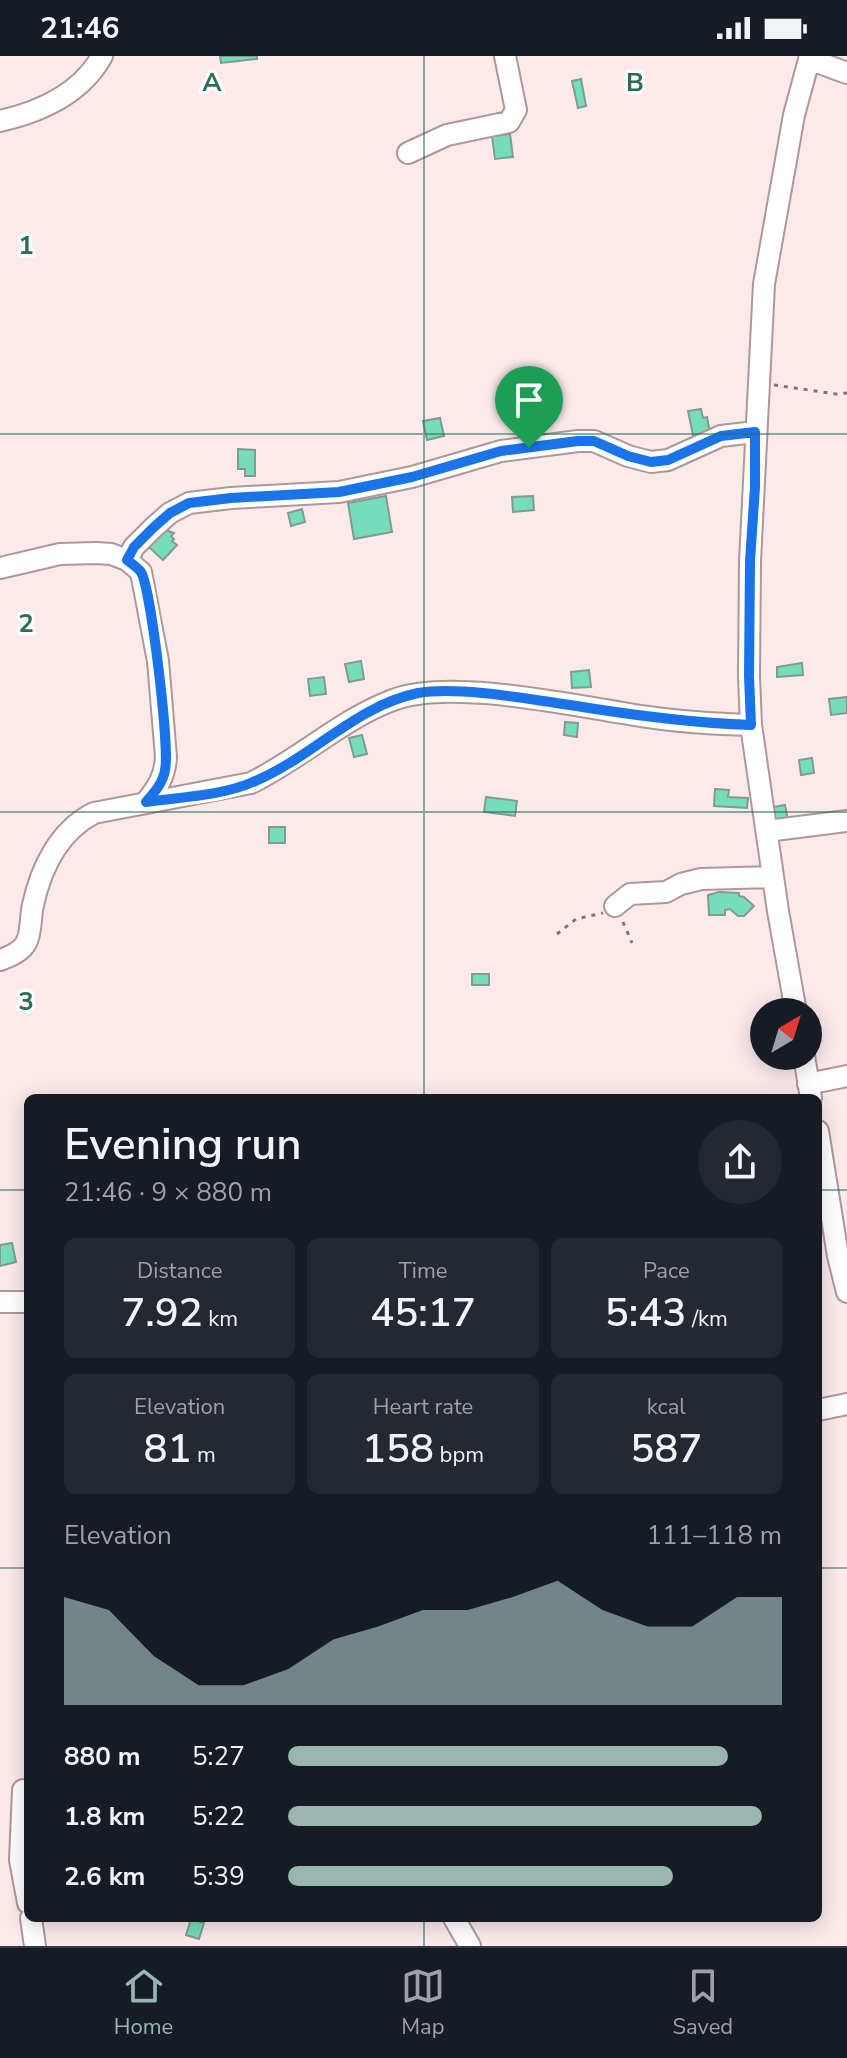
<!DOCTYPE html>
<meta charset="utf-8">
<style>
body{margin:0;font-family:"Nunito Sans",sans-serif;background:#242831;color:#f1f3f6;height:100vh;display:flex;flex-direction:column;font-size:30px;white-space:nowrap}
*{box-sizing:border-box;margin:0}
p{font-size:26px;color:#9ea1a6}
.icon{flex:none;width:44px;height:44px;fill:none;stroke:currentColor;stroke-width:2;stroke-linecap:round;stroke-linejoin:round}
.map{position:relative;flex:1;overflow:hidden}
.drawer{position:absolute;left:24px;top:1038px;width:798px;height:828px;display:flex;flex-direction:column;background:#171b24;border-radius:12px;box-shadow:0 4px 20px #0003}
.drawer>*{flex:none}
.needle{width:52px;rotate:38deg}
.controls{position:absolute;left:750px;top:942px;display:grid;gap:16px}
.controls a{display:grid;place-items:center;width:72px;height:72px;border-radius:50%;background:#171b24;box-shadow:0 4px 20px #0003;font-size:40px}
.pin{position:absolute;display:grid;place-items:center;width:68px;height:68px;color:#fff;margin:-82px -34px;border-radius:50% 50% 50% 0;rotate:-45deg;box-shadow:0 0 8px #0007}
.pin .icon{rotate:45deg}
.round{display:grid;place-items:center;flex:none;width:84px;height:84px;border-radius:42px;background:#242831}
.head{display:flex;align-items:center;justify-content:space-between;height:136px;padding:0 40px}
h1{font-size:44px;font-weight:600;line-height:60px}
.metrics{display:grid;grid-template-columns:repeat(3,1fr);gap:12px;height:136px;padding:8px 40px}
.metrics div{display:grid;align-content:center;border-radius:12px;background:#242831;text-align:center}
.metrics b{font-size:40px;font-weight:600}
.metrics small{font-size:22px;font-weight:400}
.metrics p{font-size:22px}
.chart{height:224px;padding:16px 40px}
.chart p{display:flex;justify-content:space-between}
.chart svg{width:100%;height:144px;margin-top:8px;fill:#99b6af;opacity:.7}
ul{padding:0 40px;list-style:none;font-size:26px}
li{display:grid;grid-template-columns:128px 96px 1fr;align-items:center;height:60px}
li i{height:20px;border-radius:10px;background:#99b6af}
.status{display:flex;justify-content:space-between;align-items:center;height:56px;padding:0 40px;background:#171b24;direction:ltr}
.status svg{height:22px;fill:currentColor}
.tab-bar{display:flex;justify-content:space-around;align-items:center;height:112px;border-top:2px solid #363941;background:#171b24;font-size:22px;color:#9ea1a6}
.tab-bar a{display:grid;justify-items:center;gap:4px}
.tab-bar .active{color:#99b6af}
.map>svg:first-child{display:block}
.building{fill:#75ddbb;stroke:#829a91;stroke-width:2}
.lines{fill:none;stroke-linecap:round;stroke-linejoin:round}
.minor-casing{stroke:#b09698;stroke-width:24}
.path{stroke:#807374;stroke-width:3;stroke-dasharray:4 6;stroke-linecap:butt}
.minor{stroke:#fff;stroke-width:20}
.route-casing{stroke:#fff;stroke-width:16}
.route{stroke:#1a73e8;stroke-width:10}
.grid{fill:none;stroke:#2d6c58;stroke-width:2;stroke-opacity:0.55}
.grid-label{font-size:26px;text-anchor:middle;font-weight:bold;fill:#2d6c58;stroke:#fcfcfc;stroke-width:7;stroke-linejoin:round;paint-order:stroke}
</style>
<div class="status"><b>21:46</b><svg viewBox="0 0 49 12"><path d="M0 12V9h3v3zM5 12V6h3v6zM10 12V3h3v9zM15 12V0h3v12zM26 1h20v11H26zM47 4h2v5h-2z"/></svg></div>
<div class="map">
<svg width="847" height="1890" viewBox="0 0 847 1890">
<rect width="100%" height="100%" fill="#fceaeb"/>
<path class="building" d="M 220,0 L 257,0 L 257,3 L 221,7 Z
M 581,23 L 586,50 L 578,52 L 572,25 Z
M 510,78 L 513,101 L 495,103 L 492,80 Z
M 701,353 L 703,362 L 707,361 L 710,376 L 693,379 L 688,355 Z
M 440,362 L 444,380 L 427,384 L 423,365 Z
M 238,393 L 255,394 L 255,420 L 245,420 L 245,413 L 238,413 Z
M 386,440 L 392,476 L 354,483 L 348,447 Z
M 533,440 L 534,454 L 513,456 L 512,441 Z
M 302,453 L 305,466 L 291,470 L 288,457 Z
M 165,474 L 174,477 L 171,480 L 174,483 L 172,485 L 177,489 L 163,504 L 149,491 Z
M 361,605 L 364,623 L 349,626 L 345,608 Z
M 802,607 L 803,619 L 777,621 L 777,611 Z
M 589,614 L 591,631 L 572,632 L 571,616 Z
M 324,621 L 326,638 L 310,640 L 308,623 Z
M 847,641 L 847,657 L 831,659 L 829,643 Z
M 565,666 L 578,667 L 577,681 L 564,679 Z
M 362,679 L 367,698 L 354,701 L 349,682 Z
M 812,702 L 814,717 L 801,719 L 799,704 Z
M 715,733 L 729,734 L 728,741 L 748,742 L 747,752 L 714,750 Z
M 486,741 L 517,745 L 515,760 L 484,756 Z
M 785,749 L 788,765 L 775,767 L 773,751 Z
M 269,771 L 285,771 L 285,787 L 269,787 Z
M 719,836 L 739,837 L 739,840 L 744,841 L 754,850 L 744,860 L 738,860 L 730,853 L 725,854 L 725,859 L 709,859 L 708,839 Z
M 472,918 L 489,918 L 489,929 L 472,929 Z
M 12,1187 L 16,1206 L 0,1210 L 0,1189 Z
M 191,1863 L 204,1867 L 199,1883 L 186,1879 Z"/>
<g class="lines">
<g class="minor-casing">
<path id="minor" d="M 809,3 L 847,17
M 0,65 C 40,56 81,38 102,0
M 408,97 L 447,79 L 509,66 L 516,54 L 505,0
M 127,504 L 134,491 L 154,471 L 170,457 L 189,447 L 231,442 L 339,436 L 412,421 L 501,395 L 578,385 L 594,385 L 628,400 L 651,406 L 668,404 L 721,380 L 755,376
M 0,512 L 60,498 L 96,497 L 111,498 L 127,504 L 141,516 L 158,605 L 166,701 C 165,720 158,731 146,746
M 767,775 L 847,765
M 615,850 L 630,838 L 666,836 L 681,828 L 701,823 L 773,821
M 0,904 C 9,901 21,896 26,887 C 32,876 30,861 33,849 C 41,812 59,775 94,757 L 251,727 C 300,703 342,663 393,644 C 452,621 583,652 648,661 C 682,666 716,668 751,669
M 796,956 L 778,855 L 751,669 L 749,620 L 750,505 L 764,228 L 794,59 L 810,0
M 804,1000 L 811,1042
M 808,1028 L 847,1020
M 818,1075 L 838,1200 L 847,1236
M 0,1246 L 28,1246
M 818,1354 L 847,1348
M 23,1734 L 20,1804 L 28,1847
M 31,1862 L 35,1890
M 454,1862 L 470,1890"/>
</g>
<path class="path" d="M 774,329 L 836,338 L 847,337
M 623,866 L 632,887
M 557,878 L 576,863 L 603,857"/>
<use href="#minor" class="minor"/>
</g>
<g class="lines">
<g class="route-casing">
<path id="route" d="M 755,376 L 755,431 L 750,505 L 749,620 L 751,669 C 690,667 631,659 570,649 C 529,643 458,630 418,637 C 355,650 312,702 253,726 C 221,740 180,741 146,746 C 154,737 163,727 165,714 C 170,693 151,533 141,516 C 138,512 131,507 127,504 L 134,491 L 154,471 L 170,457 L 189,447 L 231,442 L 339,436 L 412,421 L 501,395 L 578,385 L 594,385 L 628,400 L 651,406 L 668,404 L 721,380 Z"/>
</g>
<use href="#route" class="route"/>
</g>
<path class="grid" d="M 424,0 L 424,1042M 0,378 L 847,378M 0,756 L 847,756M 0,1134 L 28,1134M 818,1134 L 847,1134M 0,1512 L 28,1512M 818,1512 L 847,1512M 424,1862 L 424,1890"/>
<g class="grid-label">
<text x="212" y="35">A</text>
<text x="635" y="35">B</text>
<text x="26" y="198">1</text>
<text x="26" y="576">2</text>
<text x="26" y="954">3</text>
</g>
</svg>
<div class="controls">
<a><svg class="needle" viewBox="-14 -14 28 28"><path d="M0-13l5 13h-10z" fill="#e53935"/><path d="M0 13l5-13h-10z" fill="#9ea1a6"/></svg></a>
</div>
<div class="pin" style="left:529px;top:392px;background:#1e9e55"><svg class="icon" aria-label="arrive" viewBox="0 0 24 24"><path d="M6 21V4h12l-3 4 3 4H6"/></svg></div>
<section class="drawer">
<div class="head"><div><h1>Evening run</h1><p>21:46 · 9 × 880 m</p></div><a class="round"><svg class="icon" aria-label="share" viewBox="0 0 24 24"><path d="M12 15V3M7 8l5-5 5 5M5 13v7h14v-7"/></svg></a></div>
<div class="metrics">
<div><p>Distance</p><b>7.92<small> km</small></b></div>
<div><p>Time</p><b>45:17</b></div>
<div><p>Pace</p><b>5:43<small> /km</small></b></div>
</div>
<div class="metrics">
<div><p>Elevation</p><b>81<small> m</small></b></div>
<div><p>Heart rate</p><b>158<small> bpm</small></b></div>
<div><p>kcal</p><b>587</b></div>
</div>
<div class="chart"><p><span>Elevation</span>111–118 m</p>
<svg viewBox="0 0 160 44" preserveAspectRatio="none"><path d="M0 44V11L10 15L20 29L30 38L40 38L50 33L60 24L70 20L80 15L90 15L100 11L110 6L120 15L130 20L140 20L150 11L160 11V44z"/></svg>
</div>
<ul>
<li><b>880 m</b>5:27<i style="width:89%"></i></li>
<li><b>1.8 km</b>5:22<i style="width:96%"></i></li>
<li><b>2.6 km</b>5:39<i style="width:78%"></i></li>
</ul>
</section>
</div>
<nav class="tab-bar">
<a class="active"><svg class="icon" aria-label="home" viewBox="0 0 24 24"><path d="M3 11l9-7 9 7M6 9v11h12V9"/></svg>Home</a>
<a><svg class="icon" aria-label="map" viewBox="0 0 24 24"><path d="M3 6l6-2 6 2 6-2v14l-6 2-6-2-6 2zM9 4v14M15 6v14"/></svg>Map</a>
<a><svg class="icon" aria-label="saved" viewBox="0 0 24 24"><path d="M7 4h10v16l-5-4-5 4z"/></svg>Saved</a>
</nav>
